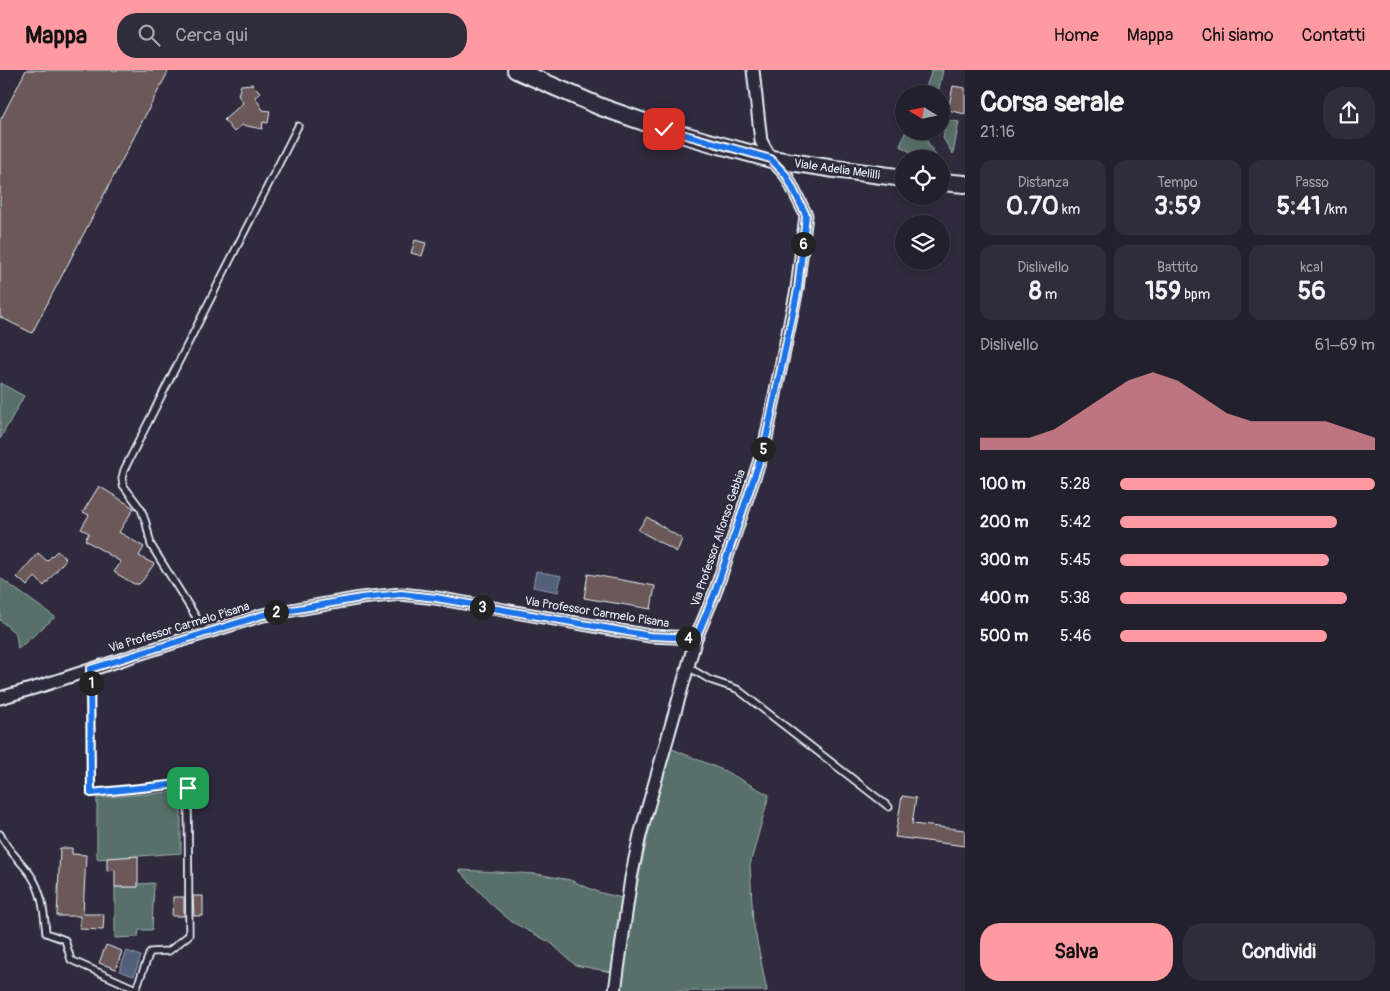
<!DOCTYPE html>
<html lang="it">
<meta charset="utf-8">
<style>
body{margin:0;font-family:Pangolin,sans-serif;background:#2f2d3a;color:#f1f3f6;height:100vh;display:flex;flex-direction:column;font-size:19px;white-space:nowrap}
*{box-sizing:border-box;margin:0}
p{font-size:16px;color:#a3a3aa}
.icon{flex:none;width:28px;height:28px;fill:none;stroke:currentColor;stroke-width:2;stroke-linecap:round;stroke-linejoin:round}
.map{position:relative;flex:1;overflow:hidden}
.sheet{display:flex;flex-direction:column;background:#23202e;width:425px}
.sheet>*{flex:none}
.needle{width:32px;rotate:280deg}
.buttons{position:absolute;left:895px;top:15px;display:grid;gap:10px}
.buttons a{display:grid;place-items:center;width:55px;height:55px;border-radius:50%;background:#23202e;box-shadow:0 2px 8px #0003,0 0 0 1px #403e4a;font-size:25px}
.pin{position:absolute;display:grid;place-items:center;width:42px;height:42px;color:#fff;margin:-21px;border-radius:10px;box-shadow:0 2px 8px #0006}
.km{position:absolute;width:25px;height:25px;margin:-12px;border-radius:50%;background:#222;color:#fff;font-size:14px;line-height:25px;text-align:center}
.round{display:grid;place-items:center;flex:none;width:52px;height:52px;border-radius:20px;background:#2f2d3a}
.overview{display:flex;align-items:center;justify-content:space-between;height:85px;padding:0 15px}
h1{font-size:28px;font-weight:700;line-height:38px}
.figures{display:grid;grid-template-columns:repeat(3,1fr);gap:8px;height:85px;padding:5px 15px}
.figures div{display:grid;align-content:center;border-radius:12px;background:#2f2d3a;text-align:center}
.figures b{font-size:25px;font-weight:700}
.figures small{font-size:14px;font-weight:400}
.figures p{font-size:14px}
.chart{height:140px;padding:10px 15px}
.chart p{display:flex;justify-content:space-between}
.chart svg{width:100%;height:90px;margin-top:5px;fill:#ff9aa2;opacity:.7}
.button{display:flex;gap:10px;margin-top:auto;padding:10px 15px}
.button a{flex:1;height:58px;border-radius:20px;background:#ff9aa2;color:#111;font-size:20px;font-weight:700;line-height:58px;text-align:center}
.button a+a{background:#2f2d3a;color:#f1f3f6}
ul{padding:0 15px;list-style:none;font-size:16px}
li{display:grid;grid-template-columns:80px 60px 1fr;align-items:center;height:38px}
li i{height:12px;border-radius:6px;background:#ff9aa2}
header{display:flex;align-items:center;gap:30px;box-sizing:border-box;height:70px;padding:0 25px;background:#ff9aa2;color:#111}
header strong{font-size:24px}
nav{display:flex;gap:28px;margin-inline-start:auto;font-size:18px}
.search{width:350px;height:45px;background:#2f2d3a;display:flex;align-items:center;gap:12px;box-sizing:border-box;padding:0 18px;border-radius:20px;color:#a3a3aa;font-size:19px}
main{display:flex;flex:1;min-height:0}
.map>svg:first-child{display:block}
.green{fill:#596f6a;stroke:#a0b0b1}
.water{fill:#52607c;stroke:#8e9aae}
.building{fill:#6c5959;stroke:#e8f1f8}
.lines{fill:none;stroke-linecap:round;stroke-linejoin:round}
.lane-casing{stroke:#e8f1f8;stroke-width:9}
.street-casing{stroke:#e8f1f8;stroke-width:15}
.secondary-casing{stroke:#e8f1f8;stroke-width:20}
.lane{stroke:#2f2a3d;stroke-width:5.5}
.street{stroke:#2f2a3d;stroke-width:11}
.secondary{stroke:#2f2a3d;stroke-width:16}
.route-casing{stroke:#fff;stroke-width:10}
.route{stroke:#1a73e8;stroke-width:6}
.labels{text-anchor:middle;stroke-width:5;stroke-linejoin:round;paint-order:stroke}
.street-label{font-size:12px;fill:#e8f1f8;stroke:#2f2a3d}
</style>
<header>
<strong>Mappa</strong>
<div class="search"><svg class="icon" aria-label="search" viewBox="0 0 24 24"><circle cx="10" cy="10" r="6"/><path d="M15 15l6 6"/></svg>Cerca qui</div>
<nav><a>Home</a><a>Mappa</a><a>Chi siamo</a><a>Contatti</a></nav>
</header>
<main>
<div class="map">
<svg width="965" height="921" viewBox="0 0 965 921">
<rect width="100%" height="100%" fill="#2f2a3d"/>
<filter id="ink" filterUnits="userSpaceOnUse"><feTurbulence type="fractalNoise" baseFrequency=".02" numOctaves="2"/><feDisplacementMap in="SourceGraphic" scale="10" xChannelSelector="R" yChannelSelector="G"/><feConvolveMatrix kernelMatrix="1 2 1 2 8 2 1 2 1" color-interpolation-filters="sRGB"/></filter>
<g filter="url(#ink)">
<path class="green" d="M 932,0 L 943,0 L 938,23 L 929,22 L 924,23 Z
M 946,50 L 959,52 L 953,84 L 943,68 Z
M 906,61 L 921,61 L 938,89 L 922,89 L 900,76 Z
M 0,313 L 24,326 L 0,369 Z
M 0,508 L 55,547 L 18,579 L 16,564 L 0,550 Z
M 670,678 L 725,701 L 769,725 L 750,795 L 753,851 L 767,921 L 620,921 C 623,900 625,878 629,857 C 640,796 654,737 670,678 Z
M 181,721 L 181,783 L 97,789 L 97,728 Z
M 459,800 L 537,804 L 570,810 L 598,822 L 622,828 L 611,902 L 575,895 L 551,873 L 512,852 L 491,834 Z
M 154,813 L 152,860 L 139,860 L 138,867 L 115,868 L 115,817 L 138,817 L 138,814 Z"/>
<path class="water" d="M 536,501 L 561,506 L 558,522 L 533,517 Z
M 127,881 L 141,886 L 134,906 L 119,901 Z"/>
<path class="building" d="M 26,0 L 169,0 L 32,263 L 0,247 L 0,51 Z
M 252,14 L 261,23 L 255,27 L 263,40 L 270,41 L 268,53 L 263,52 L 262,59 L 242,55 L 234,62 L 224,50 L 243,33 L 238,25 L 241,15 Z
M 953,16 L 965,18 L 965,44 L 948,40 Z
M 415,170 L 426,173 L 422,186 L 411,183 Z
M 99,416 L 134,438 L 119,462 L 144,477 L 139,486 L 154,494 L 143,510 L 139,514 L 134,514 L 114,502 L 121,492 L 85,470 L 89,463 L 81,459 L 89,445 L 83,442 Z
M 647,447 L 682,469 L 677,482 L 638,460 Z
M 57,481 L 66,489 L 44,516 L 35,507 L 27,516 L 17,507 L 38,483 L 47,491 Z
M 588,504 L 655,516 L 651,539 L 584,528 Z
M 902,726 L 916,728 L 912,754 L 965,760 L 965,776 L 895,767 Z
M 60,778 L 72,778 L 72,784 L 86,785 L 83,844 L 104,844 L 103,860 L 80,859 L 80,846 L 57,846 Z
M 138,786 L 138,817 L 115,817 L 115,800 L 107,801 L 107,788 Z
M 193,826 L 203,826 L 203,846 L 194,846 Z
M 173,827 L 184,827 L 184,846 L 172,846 Z
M 106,875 L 122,881 L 116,899 L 99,893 Z"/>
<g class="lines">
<g class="lane-casing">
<path id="lane" d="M 206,563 L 151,475 L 146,453 L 141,439 L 123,415 L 122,408 L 124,400 L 298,56
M 688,597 L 710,610 L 737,619 L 889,737
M 0,764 C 7,780 20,790 30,804 C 43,822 44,843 46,863 L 65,870 L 71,890 L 136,919 L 150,882 L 169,881 L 189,865 L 188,718 L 183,714 L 180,714 L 91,723 L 90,599"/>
</g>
<g class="street-casing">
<path id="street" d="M 0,628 L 41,616 L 163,576 L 263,545 L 361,528 L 401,524 L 436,528 L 650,566 L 696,568
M 615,921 L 631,808 L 640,765 L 696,568 L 714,525 L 764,378 L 797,219 L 806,145 L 786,105 L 771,89 L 761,71 L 753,0"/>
</g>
<g class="secondary-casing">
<path id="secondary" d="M 516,0 L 601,37 L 664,59 L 712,73 L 771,89 L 835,99 L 904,108
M 941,112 L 965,114"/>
</g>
<use href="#lane" class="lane"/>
<use href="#street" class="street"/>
<use href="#secondary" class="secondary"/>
</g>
</g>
<g class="lines" filter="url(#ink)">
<g class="route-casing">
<path id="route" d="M 188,718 L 183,714 L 180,714 L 91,723 L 90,599 L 263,545 L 361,528 L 401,524 L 436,528 L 650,566 L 696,568 L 714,525 L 764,378 L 798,219 L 806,145 L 786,105 L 771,89 L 664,59"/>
</g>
<use href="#route" class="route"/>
</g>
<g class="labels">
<g class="street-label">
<text transform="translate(837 99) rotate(8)" y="4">Viale Adelia Melilli</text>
<text transform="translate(718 468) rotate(-71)" y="4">Via Professor Alfonso Gebbia</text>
<text transform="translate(597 542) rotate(9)" y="4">Via Professor Carmelo Pisana</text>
<text transform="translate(179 557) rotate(-17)" y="4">Via Professor Carmelo Pisana</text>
</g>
</g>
</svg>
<div class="buttons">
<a><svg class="needle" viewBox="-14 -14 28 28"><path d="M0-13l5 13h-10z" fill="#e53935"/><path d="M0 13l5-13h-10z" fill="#a3a3aa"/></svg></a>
<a><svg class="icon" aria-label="locate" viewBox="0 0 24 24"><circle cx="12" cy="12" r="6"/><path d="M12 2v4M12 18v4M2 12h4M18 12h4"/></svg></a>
<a><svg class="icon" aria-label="layers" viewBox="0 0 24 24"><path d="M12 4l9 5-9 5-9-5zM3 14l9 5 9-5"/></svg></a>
</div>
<div class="pin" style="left:188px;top:718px;background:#1e9e55"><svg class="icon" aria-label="arrive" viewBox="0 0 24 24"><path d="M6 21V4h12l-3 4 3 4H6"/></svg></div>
<div class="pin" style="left:664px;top:59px;background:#d93025"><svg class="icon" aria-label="check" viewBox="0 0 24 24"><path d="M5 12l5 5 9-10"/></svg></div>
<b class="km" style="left:91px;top:613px">1</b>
<b class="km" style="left:276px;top:542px">2</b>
<b class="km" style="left:482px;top:537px">3</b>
<b class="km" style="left:688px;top:568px">4</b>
<b class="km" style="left:763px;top:379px">5</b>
<b class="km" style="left:803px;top:174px">6</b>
</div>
<section class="sheet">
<div class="overview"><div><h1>Corsa serale</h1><p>21:16</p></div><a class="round"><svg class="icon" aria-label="share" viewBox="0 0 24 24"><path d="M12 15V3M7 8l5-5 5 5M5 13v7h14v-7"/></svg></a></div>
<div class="figures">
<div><p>Distanza</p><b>0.70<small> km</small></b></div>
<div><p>Tempo</p><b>3:59</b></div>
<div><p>Passo</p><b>5:41<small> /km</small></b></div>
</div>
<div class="figures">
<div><p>Dislivello</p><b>8<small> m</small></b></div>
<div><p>Battito</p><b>159<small> bpm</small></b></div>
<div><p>kcal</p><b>56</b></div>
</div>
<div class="chart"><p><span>Dislivello</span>61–69 m</p>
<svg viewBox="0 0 160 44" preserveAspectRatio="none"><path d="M0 44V38L10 38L20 38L30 34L40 26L50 18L60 10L70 6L80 10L90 18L100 26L110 30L120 30L130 30L140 30L150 34L160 38V44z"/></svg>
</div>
<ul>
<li><b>100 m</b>5:28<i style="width:100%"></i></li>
<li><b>200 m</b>5:42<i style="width:85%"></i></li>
<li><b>300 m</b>5:45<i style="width:82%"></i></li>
<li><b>400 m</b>5:38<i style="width:89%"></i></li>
<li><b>500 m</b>5:46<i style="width:81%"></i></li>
</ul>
<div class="button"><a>Salva</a><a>Condividi</a></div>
</section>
</main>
